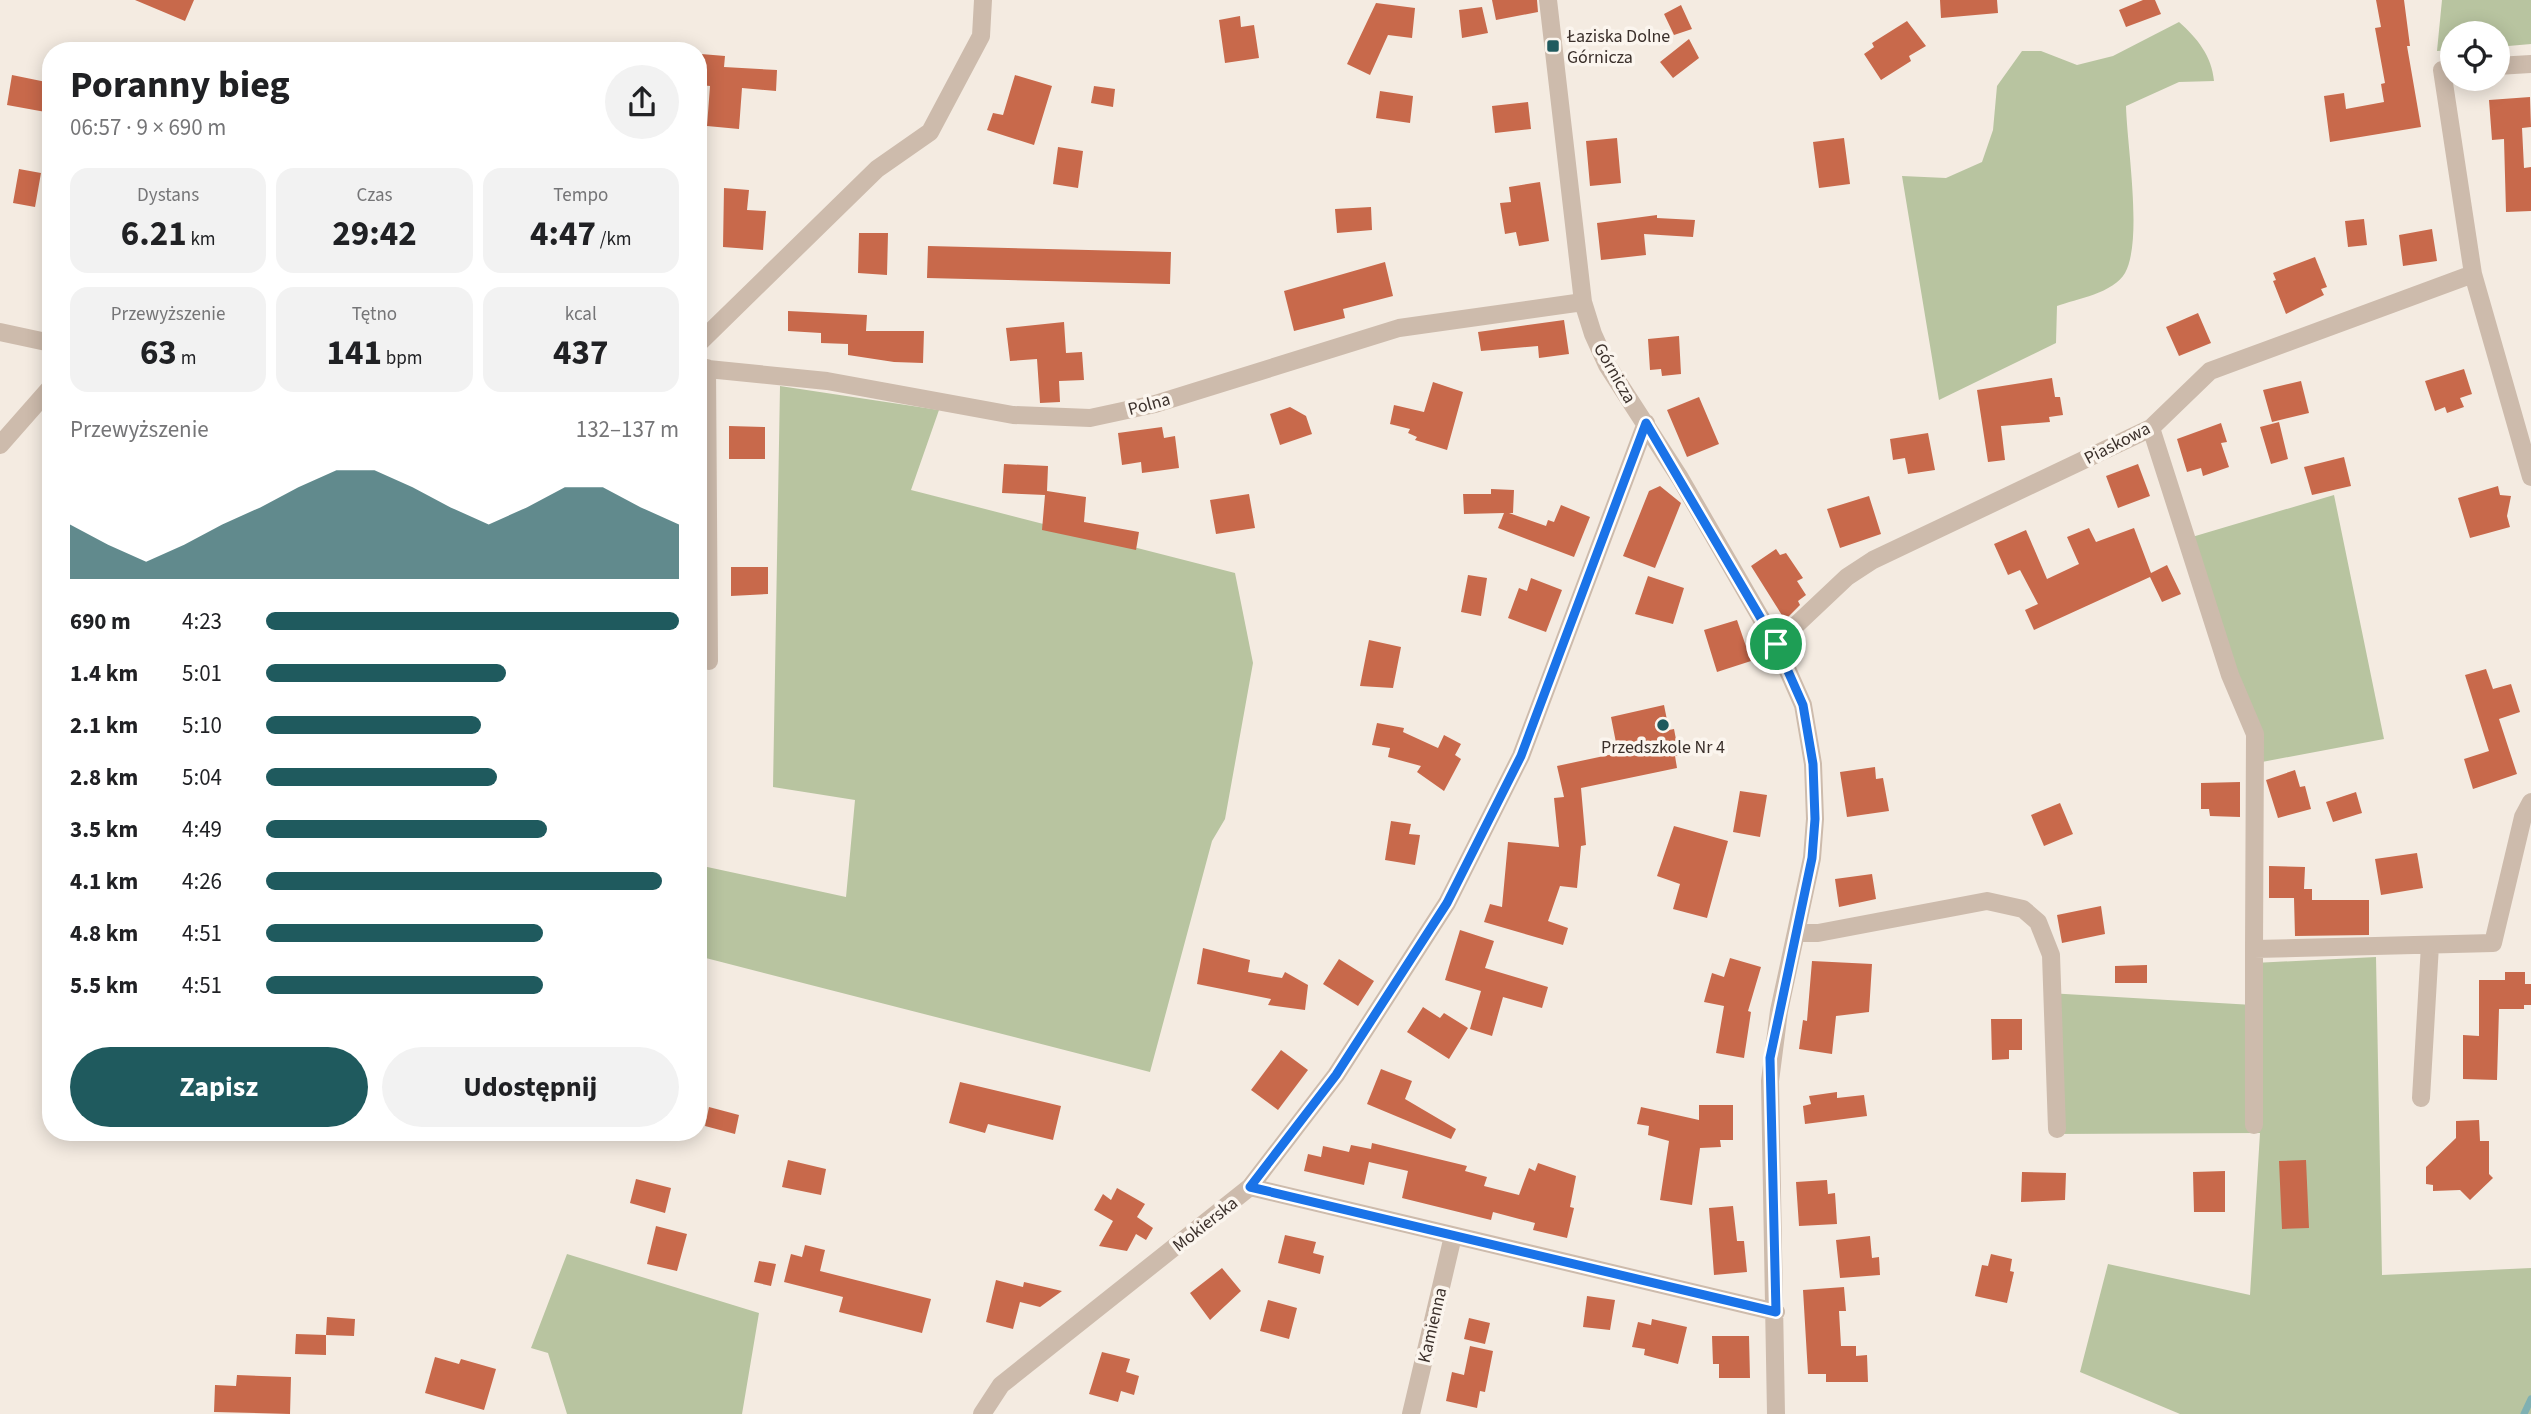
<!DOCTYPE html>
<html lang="pl">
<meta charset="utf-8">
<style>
body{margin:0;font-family:"Source Sans 3",sans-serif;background:#f2f2f2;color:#202124;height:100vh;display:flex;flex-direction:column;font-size:26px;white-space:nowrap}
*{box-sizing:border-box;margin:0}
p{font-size:23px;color:#757577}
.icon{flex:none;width:38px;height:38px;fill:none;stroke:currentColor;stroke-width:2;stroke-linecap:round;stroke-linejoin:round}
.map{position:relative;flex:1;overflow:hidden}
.panel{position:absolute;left:42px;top:42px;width:665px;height:1099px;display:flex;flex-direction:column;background:#fff;border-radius:28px;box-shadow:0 4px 18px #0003}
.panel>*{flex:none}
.tools{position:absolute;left:2440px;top:21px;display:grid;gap:14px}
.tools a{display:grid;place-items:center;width:70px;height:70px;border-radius:50%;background:#fff;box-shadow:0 4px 18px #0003;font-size:35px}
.pin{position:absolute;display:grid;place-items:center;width:60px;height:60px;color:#fff;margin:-30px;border:4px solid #fff;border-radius:50%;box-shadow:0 2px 7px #0007}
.round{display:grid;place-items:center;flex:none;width:74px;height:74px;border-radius:37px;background:#f2f2f2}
.summary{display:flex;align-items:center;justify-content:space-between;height:119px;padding:0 28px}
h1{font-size:38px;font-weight:700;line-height:52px}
.stats{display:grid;grid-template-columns:repeat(3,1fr);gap:10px;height:119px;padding:7px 28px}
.stats div{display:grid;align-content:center;border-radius:18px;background:#f2f2f2;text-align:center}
.stats b{font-size:35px;font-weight:700}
.stats small{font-size:19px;font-weight:400}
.stats p{font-size:19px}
.chart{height:196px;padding:14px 28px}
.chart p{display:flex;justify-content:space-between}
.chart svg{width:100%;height:126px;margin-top:7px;fill:#1f5a5e;opacity:.7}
.primary-button{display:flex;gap:14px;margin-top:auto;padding:14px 28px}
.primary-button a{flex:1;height:80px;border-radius:42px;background:#1f5a5e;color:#fff;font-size:28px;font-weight:700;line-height:80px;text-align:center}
.primary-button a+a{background:#f2f2f2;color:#202124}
ul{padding:0 28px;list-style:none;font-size:23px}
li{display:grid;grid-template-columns:112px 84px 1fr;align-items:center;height:52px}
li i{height:18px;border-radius:9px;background:#1f5a5e}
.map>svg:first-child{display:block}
.green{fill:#b8c4a0}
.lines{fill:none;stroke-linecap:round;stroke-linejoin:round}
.stream{stroke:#7fb0b2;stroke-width:7}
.building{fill:#c8694b}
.minor{stroke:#cdbbac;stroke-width:18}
.route-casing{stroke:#fff;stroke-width:14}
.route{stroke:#1a73e8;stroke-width:9}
.poi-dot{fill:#1f5a5e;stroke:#fbf5ee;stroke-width:2.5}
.labels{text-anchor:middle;stroke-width:7;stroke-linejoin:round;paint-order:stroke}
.poi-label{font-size:18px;fill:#3b302b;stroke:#fbf5ee;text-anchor:start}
.street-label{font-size:18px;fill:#3b302b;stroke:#fbf5ee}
</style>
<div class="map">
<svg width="2531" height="1414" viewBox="0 0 2531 1414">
<rect width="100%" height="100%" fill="#f4ebe1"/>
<path class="green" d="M 2442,0 L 2531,0 L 2531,44 L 2497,47 L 2497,33 L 2452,33 L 2452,50 L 2437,51 Z
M 2179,22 C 2197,38 2212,56 2214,81 L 2179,82 L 2126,106 C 2127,147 2143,240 2125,273 C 2114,293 2076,299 2057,306 L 2056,343 L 1939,400 L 1902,176 L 1946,178 L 1982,162 L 1993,130 L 1997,86 L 2022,51 L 2041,51 L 2077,65 L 2113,56 Z
M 780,386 L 939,410 L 911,490 L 1235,573 L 1253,663 L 1225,819 L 1212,841 L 1150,1072 L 698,956 L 698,865 L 846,897 L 855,800 L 773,787 Z
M 2334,495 L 2384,739 L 2262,762 L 2192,537 Z
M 2376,957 L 2382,1275 L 2531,1268 L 2531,1414 L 2180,1414 L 2080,1372 L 2108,1264 L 2250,1295 L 2260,1133 L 2053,1134 L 2048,993 L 2253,1005 L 2254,963 Z
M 567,1254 L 759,1313 L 742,1414 L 567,1414 L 548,1353 L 531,1348 Z"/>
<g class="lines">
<path class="stream" d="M 2524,1414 L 2531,1399"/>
</g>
<path class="building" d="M 135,0 L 194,0 L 185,21 Z
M 1492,0 L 1537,0 L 1538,12 L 1496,20 Z
M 1940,0 L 1997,0 L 1998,13 L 1941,18 Z
M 2143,0 L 2155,0 L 2161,14 L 2126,27 L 2119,10 Z
M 2376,0 L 2404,0 L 2410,46 L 2407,46 L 2421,127 L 2330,142 L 2324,96 L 2344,93 L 2346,109 L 2384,102 L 2381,84 L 2385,83 L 2375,28 L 2381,27 Z
M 1376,3 L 1415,8 L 1412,38 L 1388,35 L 1370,75 L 1347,64 Z
M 1681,5 L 1692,29 L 1674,35 L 1664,14 Z
M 1482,7 L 1488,33 L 1462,38 L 1459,10 Z
M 1240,16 L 1241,27 L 1254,25 L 1259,58 L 1225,63 L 1219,20 Z
M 1907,21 L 1926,46 L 1909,56 L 1911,61 L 1881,80 L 1864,54 L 1874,47 L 1872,43 Z
M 1689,39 L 1699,58 L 1673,78 L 1660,62 Z
M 701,54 L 725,56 L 724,67 L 777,70 L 776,91 L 742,88 L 739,129 L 707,126 L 710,86 L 699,85 Z
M 12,75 L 51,83 L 51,113 L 7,105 Z
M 1015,75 L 1052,86 L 1034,145 L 987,130 L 993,113 L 1003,115 Z
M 1094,86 L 1115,89 L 1113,107 L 1091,103 Z
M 1380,91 L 1413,96 L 1410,123 L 1376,118 Z
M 2530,97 L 2531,127 L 2522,128 L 2524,168 L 2531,167 L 2531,211 L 2506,212 L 2504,139 L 2492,140 L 2489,100 Z
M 1528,102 L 1531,129 L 1495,133 L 1492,106 Z
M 1617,138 L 1621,183 L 1590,186 L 1586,141 Z
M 1844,138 L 1850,184 L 1819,188 L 1813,142 Z
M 1058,147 L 1083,151 L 1078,188 L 1053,184 Z
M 19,169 L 41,173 L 35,207 L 13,203 Z
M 1540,182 L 1549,241 L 1519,246 L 1516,232 L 1505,234 L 1500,203 L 1511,202 L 1509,187 Z
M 724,188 L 749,190 L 747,210 L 766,211 L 763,250 L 723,247 Z
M 1371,207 L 1372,230 L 1337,233 L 1335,209 Z
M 1657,215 L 1657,218 L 1695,220 L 1693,237 L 1644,234 L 1646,255 L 1601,260 L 1597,223 Z
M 2364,219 L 2367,245 L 2348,247 L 2345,221 Z
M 2432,229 L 2437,261 L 2403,266 L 2399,235 Z
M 859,233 L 888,233 L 887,275 L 858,273 Z
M 928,246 L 1171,252 L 1170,284 L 927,278 Z
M 2315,257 L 2327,287 L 2321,289 L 2324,295 L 2286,314 L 2273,281 L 2276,280 L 2273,273 Z
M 1385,262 L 1393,296 L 1343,309 L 1345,318 L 1294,331 L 1284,291 Z
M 788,311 L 867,315 L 866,331 L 924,331 L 923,363 L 894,362 L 848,355 L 848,344 L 821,343 L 821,333 L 788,331 Z
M 2198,313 L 2211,343 L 2179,356 L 2166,327 Z
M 1564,320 L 1569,354 L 1539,358 L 1538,346 L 1481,351 L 1478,332 Z
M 1064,322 L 1066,353 L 1082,352 L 1084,380 L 1059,381 L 1060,402 L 1040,403 L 1037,359 L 1010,361 L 1006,328 Z
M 1679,336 L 1681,374 L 1662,376 L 1661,369 L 1650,370 L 1648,339 Z
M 2464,369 L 2472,394 L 2460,398 L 2464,407 L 2447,413 L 2445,407 L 2435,411 L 2425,381 Z
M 2052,378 L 2055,397 L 2060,397 L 2063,415 L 2049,417 L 2050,422 L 2001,426 L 2005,460 L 1988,462 L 1977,390 Z
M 2301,381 L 2309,413 L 2272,422 L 2263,390 Z
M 1433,382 L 1463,392 L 1447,450 L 1415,440 L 1417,437 L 1408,433 L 1410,429 L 1390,424 L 1394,405 L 1424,412 Z
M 1699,397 L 1719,444 L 1687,457 L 1667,410 Z
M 1290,407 L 1306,416 L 1312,434 L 1280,445 L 1270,414 Z
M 2279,422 L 2288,459 L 2271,464 L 2260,427 Z
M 2221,423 L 2227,442 L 2221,443 L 2229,467 L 2203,476 L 2201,468 L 2187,472 L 2177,439 Z
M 729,426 L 765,427 L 765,459 L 729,459 Z
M 1162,427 L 1164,438 L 1175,436 L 1179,468 L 1142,473 L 1141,462 L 1122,465 L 1118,433 Z
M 1928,433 L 1935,470 L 1908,474 L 1905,458 L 1893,460 L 1890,439 Z
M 2344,457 L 2351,486 L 2312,495 L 2304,467 Z
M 1004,464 L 1048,466 L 1047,491 L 1086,497 L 1084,522 L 1139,532 L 1136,550 L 1042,530 L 1045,495 L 1002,493 Z
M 2138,464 L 2150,496 L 2118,508 L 2106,476 Z
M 1660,486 L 1681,503 L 1655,568 L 1623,556 L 1649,491 Z
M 2498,486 L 2500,495 L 2511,496 L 2507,516 L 2510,527 L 2470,538 L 2458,498 Z
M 1491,489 L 1514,490 L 1513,513 L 1509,513 L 1546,526 L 1548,520 L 1554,522 L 1561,505 L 1590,517 L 1574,557 L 1498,528 L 1504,513 L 1464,514 L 1463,494 L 1491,494 Z
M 1249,494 L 1255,528 L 1216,534 L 1210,500 Z
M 1869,496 L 1881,534 L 1840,548 L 1827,509 Z
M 2089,528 L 2096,542 L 2134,528 L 2151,573 L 2167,565 L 2181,594 L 2162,602 L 2150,577 L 2034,630 L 2025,610 L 2038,604 L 2020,570 L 2008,575 L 1994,544 L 2026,530 L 2047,579 L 2079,564 L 2067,537 Z
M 1776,549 L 1780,555 L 1786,553 L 1803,578 L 1797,581 L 1806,595 L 1798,601 L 1800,605 L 1785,620 L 1751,566 Z
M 731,567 L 768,567 L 768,594 L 731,596 Z
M 1468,575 L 1487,578 L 1481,616 L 1461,612 Z
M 1648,576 L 1684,588 L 1673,624 L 1635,614 Z
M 1531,578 L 1562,590 L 1546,632 L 1508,618 L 1519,588 L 1527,591 Z
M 1737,620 L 1751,661 L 1717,672 L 1704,630 Z
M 1369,640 L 1401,647 L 1393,688 L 1360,686 Z
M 2486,669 L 2493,689 L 2511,684 L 2520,712 L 2499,719 L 2517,774 L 2473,789 L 2464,759 L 2489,751 L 2465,675 Z
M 1664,705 L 1669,730 L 1674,729 L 1679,755 L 1675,756 L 1677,768 L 1581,788 L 1586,845 L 1581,846 L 1577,888 L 1560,886 L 1548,921 L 1568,928 L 1563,945 L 1484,922 L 1490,904 L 1502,907 L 1508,842 L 1559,847 L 1554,798 L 1564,797 L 1557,766 L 1618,753 L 1611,717 Z
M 1377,723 L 1404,728 L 1403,732 L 1438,748 L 1444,735 L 1461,744 L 1455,755 L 1461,759 L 1444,791 L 1417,772 L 1421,766 L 1388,757 L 1390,748 L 1372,745 Z
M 1875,767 L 1876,779 L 1883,778 L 1889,811 L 1847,817 L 1840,772 Z
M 2295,770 L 2300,787 L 2305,786 L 2311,809 L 2278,818 L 2266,780 Z
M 2240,782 L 2240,817 L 2210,816 L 2209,809 L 2201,809 L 2201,783 Z
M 1740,791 L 1767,795 L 1760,837 L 1733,832 Z
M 2356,792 L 2362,813 L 2333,822 L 2326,802 Z
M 2060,803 L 2073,834 L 2044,846 L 2031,815 Z
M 1391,821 L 1411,824 L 1409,834 L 1420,835 L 1415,865 L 1385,860 Z
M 1674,826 L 1728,841 L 1707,918 L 1673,909 L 1680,884 L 1657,876 Z
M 2417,853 L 2423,888 L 2381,895 L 2375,859 Z
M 2269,866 L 2305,867 L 2304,889 L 2312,889 L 2312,900 L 2369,900 L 2369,935 L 2295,936 L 2294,898 L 2269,898 Z
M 1872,874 L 1876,899 L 1839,907 L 1835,879 Z
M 2101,906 L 2105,934 L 2062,943 L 2057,915 Z
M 1460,930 L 1494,941 L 1485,968 L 1548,987 L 1542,1008 L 1503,997 L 1492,1036 L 1470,1029 L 1481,991 L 1445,980 Z
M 1203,948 L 1250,960 L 1248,972 L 1282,978 L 1285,972 L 1308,985 L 1305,1010 L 1268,1005 L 1271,999 L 1197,984 Z
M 1730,958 L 1761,967 L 1748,1011 L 1751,1012 L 1744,1058 L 1716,1053 L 1724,1006 L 1704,1002 L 1712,973 L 1724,977 Z
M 1339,959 L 1374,981 L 1358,1006 L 1323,984 Z
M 1812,961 L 1872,964 L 1869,1012 L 1836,1016 L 1832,1054 L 1799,1049 L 1803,1020 L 1807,1021 Z
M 2147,965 L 2147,983 L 2115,983 L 2115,966 Z
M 2505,972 L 2525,972 L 2525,984 L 2531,984 L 2531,1005 L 2524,1005 L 2524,1009 L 2499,1009 L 2497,1080 L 2463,1079 L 2463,1035 L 2479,1036 L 2479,980 L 2505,980 Z
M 1423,1007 L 1440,1018 L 1444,1013 L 1468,1028 L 1449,1059 L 1407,1032 Z
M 1991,1019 L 2022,1019 L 2022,1050 L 2009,1050 L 2009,1059 L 1992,1060 Z
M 1281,1050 L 1308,1070 L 1278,1110 L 1251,1090 Z
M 1381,1069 L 1412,1081 L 1405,1099 L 1456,1129 L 1451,1139 L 1367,1104 Z
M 960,1082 L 1061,1106 L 1053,1140 L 988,1124 L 985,1133 L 949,1123 Z
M 1837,1092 L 1837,1098 L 1864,1095 L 1867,1116 L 1805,1124 L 1803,1106 L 1811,1104 L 1809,1096 Z
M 1699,1105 L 1733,1105 L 1733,1140 L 1720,1140 L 1721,1147 L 1700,1148 L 1692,1205 L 1660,1200 L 1669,1141 L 1648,1135 L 1649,1126 L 1637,1124 L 1641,1107 L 1699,1120 Z
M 709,1107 L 739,1115 L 735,1134 L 705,1126 Z
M 2479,1120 L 2480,1141 L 2489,1141 L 2489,1174 L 2493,1178 L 2470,1200 L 2460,1190 L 2433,1191 L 2433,1185 L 2426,1184 L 2426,1167 L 2456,1138 L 2456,1121 Z
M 1372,1143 L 1467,1166 L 1465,1171 L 1487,1177 L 1484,1186 L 1519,1195 L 1529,1168 L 1535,1171 L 1538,1163 L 1576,1176 L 1570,1207 L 1574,1208 L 1567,1238 L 1533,1230 L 1535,1223 L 1493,1212 L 1491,1220 L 1402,1198 L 1408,1171 L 1369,1162 L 1364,1185 L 1304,1171 L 1308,1154 L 1321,1157 L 1323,1146 L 1349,1152 L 1351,1145 L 1371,1149 Z
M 788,1160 L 826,1169 L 821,1195 L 782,1187 Z
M 2306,1160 L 2309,1228 L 2282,1229 L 2279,1161 Z
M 2225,1171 L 2225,1212 L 2194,1212 L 2193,1172 Z
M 2022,1172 L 2066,1173 L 2065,1200 L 2021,1202 Z
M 636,1179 L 671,1188 L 665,1213 L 630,1203 Z
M 1827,1180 L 1828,1194 L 1835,1193 L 1837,1224 L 1799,1226 L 1796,1182 Z
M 1117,1188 L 1145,1204 L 1137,1217 L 1153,1228 L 1146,1240 L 1136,1234 L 1127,1251 L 1099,1246 L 1113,1221 L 1094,1210 L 1103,1194 L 1111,1200 Z
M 1733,1206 L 1737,1241 L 1744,1241 L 1747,1272 L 1714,1275 L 1709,1208 Z
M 656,1226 L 687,1234 L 677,1271 L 647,1264 Z
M 1285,1235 L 1316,1242 L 1313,1253 L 1324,1256 L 1320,1274 L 1278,1263 Z
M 1870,1236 L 1872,1258 L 1879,1257 L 1880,1275 L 1840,1278 L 1836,1240 Z
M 805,1245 L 825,1250 L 820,1271 L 931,1299 L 922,1333 L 839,1312 L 843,1297 L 784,1282 L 791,1254 L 802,1257 Z
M 1991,1254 L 2012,1259 L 2010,1271 L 2014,1272 L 2007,1303 L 1975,1296 L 1982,1265 L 1988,1266 Z
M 759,1261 L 776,1264 L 771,1286 L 754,1282 Z
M 1222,1268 L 1241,1291 L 1210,1320 L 1190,1293 Z
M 996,1280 L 1023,1287 L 1024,1282 L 1062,1291 L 1040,1307 L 1020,1302 L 1013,1329 L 986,1322 Z
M 1844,1287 L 1846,1311 L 1839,1311 L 1841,1346 L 1856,1346 L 1856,1356 L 1867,1355 L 1868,1382 L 1826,1382 L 1826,1374 L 1808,1374 L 1803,1290 Z
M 1587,1296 L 1615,1300 L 1610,1330 L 1583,1327 Z
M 1268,1300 L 1297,1308 L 1289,1339 L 1260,1331 Z
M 327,1317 L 355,1319 L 354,1336 L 326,1335 Z
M 1469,1318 L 1490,1323 L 1485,1344 L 1464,1339 Z
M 1652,1319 L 1687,1327 L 1678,1364 L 1644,1355 L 1645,1349 L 1632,1347 L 1638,1322 L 1651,1325 Z
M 296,1334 L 326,1335 L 326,1355 L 295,1354 Z
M 1712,1336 L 1749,1336 L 1750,1378 L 1719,1378 L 1719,1364 L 1713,1364 Z
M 1470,1346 L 1493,1351 L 1485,1392 L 1480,1391 L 1477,1408 L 1446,1401 L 1452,1372 L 1464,1375 Z
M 1102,1352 L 1130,1359 L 1126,1372 L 1139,1376 L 1134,1395 L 1121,1391 L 1118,1402 L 1089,1394 Z
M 435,1357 L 459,1364 L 461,1359 L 496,1369 L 484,1410 L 425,1393 Z
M 237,1375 L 291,1377 L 290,1414 L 214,1412 L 215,1385 L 236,1386 Z"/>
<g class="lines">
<path class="minor" d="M 1548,0 L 1583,302 L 1593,334 L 1607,365 L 1680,478 L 1776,644 L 1803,705 L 1813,764 L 1815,819 L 1812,858 L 1779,1011 L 1770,1081 L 1776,1414
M 2497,66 L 2531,64
M 2452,69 L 2442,70 L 2473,274 L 2531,477
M 0,332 L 51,343
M 698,344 L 877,169 L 930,132 L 981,36 L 983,0
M 698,368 L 827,381 L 1013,415 L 1090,418 L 1155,404 L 1399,328 L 1583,302
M 707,368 L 709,661
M 2151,428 L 2230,675 L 2255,734 L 2254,949 L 2493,943 L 2523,817 L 2531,802
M 0,445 L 51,387
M 1776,644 L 1847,577 L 1873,560 L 2151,428 L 2210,371 L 2473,274
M 1796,933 L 1818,933 L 1987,901 L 2023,909 L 2038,922 L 2051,955 L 2057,1129
M 2421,1098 L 2430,945
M 2254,1125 L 2254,949
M 1250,1187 L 1776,1312
M 982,1414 L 1001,1385 L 1250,1187 L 1336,1075 L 1447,903 L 1521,756 L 1646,423
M 1411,1414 L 1453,1236"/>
</g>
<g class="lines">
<g class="route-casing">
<path id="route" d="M 1646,423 L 1776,644 L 1803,705 L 1813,764 L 1815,819 L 1812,858 L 1770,1058 L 1776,1312 L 1250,1187 L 1336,1075 L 1447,903 L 1521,756 Z"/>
</g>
<use href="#route" class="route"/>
</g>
<g class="poi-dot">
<rect x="1546" y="39" width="14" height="14" rx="3.5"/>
<circle cx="1663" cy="725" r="7"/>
</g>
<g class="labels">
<g class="poi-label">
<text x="1567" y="42">Łaziska Dolne<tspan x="1567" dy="21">Górnicza</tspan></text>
<text x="1663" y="753" text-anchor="middle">Przedszkole Nr 4</text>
</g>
<g class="street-label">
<text transform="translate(1615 373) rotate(60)" y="6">Górnicza</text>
<text transform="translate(1149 404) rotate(-15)" y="6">Polna</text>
<text transform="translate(2117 443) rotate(-27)" y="6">Piaskowa</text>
<text transform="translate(1205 1224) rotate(-38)" y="6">Mokierska</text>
<text transform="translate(1432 1325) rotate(-77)" y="6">Kamienna</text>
</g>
</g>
</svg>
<div class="tools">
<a><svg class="icon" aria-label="locate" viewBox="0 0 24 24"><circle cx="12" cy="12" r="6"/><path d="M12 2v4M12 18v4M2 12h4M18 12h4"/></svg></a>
</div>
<div class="pin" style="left:1776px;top:644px;background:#1e9e55"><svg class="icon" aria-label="arrive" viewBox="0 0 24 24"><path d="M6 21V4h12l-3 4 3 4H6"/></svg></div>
<section class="panel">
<div class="summary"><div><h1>Poranny bieg</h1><p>06:57 · 9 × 690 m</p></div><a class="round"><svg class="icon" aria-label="share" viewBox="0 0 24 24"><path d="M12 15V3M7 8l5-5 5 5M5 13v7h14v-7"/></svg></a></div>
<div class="stats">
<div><p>Dystans</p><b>6.21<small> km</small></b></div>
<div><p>Czas</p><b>29:42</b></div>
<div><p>Tempo</p><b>4:47<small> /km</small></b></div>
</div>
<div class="stats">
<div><p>Przewyższenie</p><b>63<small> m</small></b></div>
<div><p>Tętno</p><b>141<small> bpm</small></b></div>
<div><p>kcal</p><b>437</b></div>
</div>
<div class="chart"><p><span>Przewyższenie</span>132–137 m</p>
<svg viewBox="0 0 160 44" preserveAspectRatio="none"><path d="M0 44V25L10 32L20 38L30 32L40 25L50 19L60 12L70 6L80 6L90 12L100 19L110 25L120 19L130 12L140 12L150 19L160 25V44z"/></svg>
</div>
<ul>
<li><b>690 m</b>4:23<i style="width:100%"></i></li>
<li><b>1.4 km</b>5:01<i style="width:58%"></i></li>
<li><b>2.1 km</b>5:10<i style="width:52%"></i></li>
<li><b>2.8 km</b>5:04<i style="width:56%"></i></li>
<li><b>3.5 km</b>4:49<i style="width:68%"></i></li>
<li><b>4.1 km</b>4:26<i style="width:96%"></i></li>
<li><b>4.8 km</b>4:51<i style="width:67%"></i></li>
<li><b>5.5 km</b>4:51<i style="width:67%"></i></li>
</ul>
<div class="primary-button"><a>Zapisz</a><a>Udostępnij</a></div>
</section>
</div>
